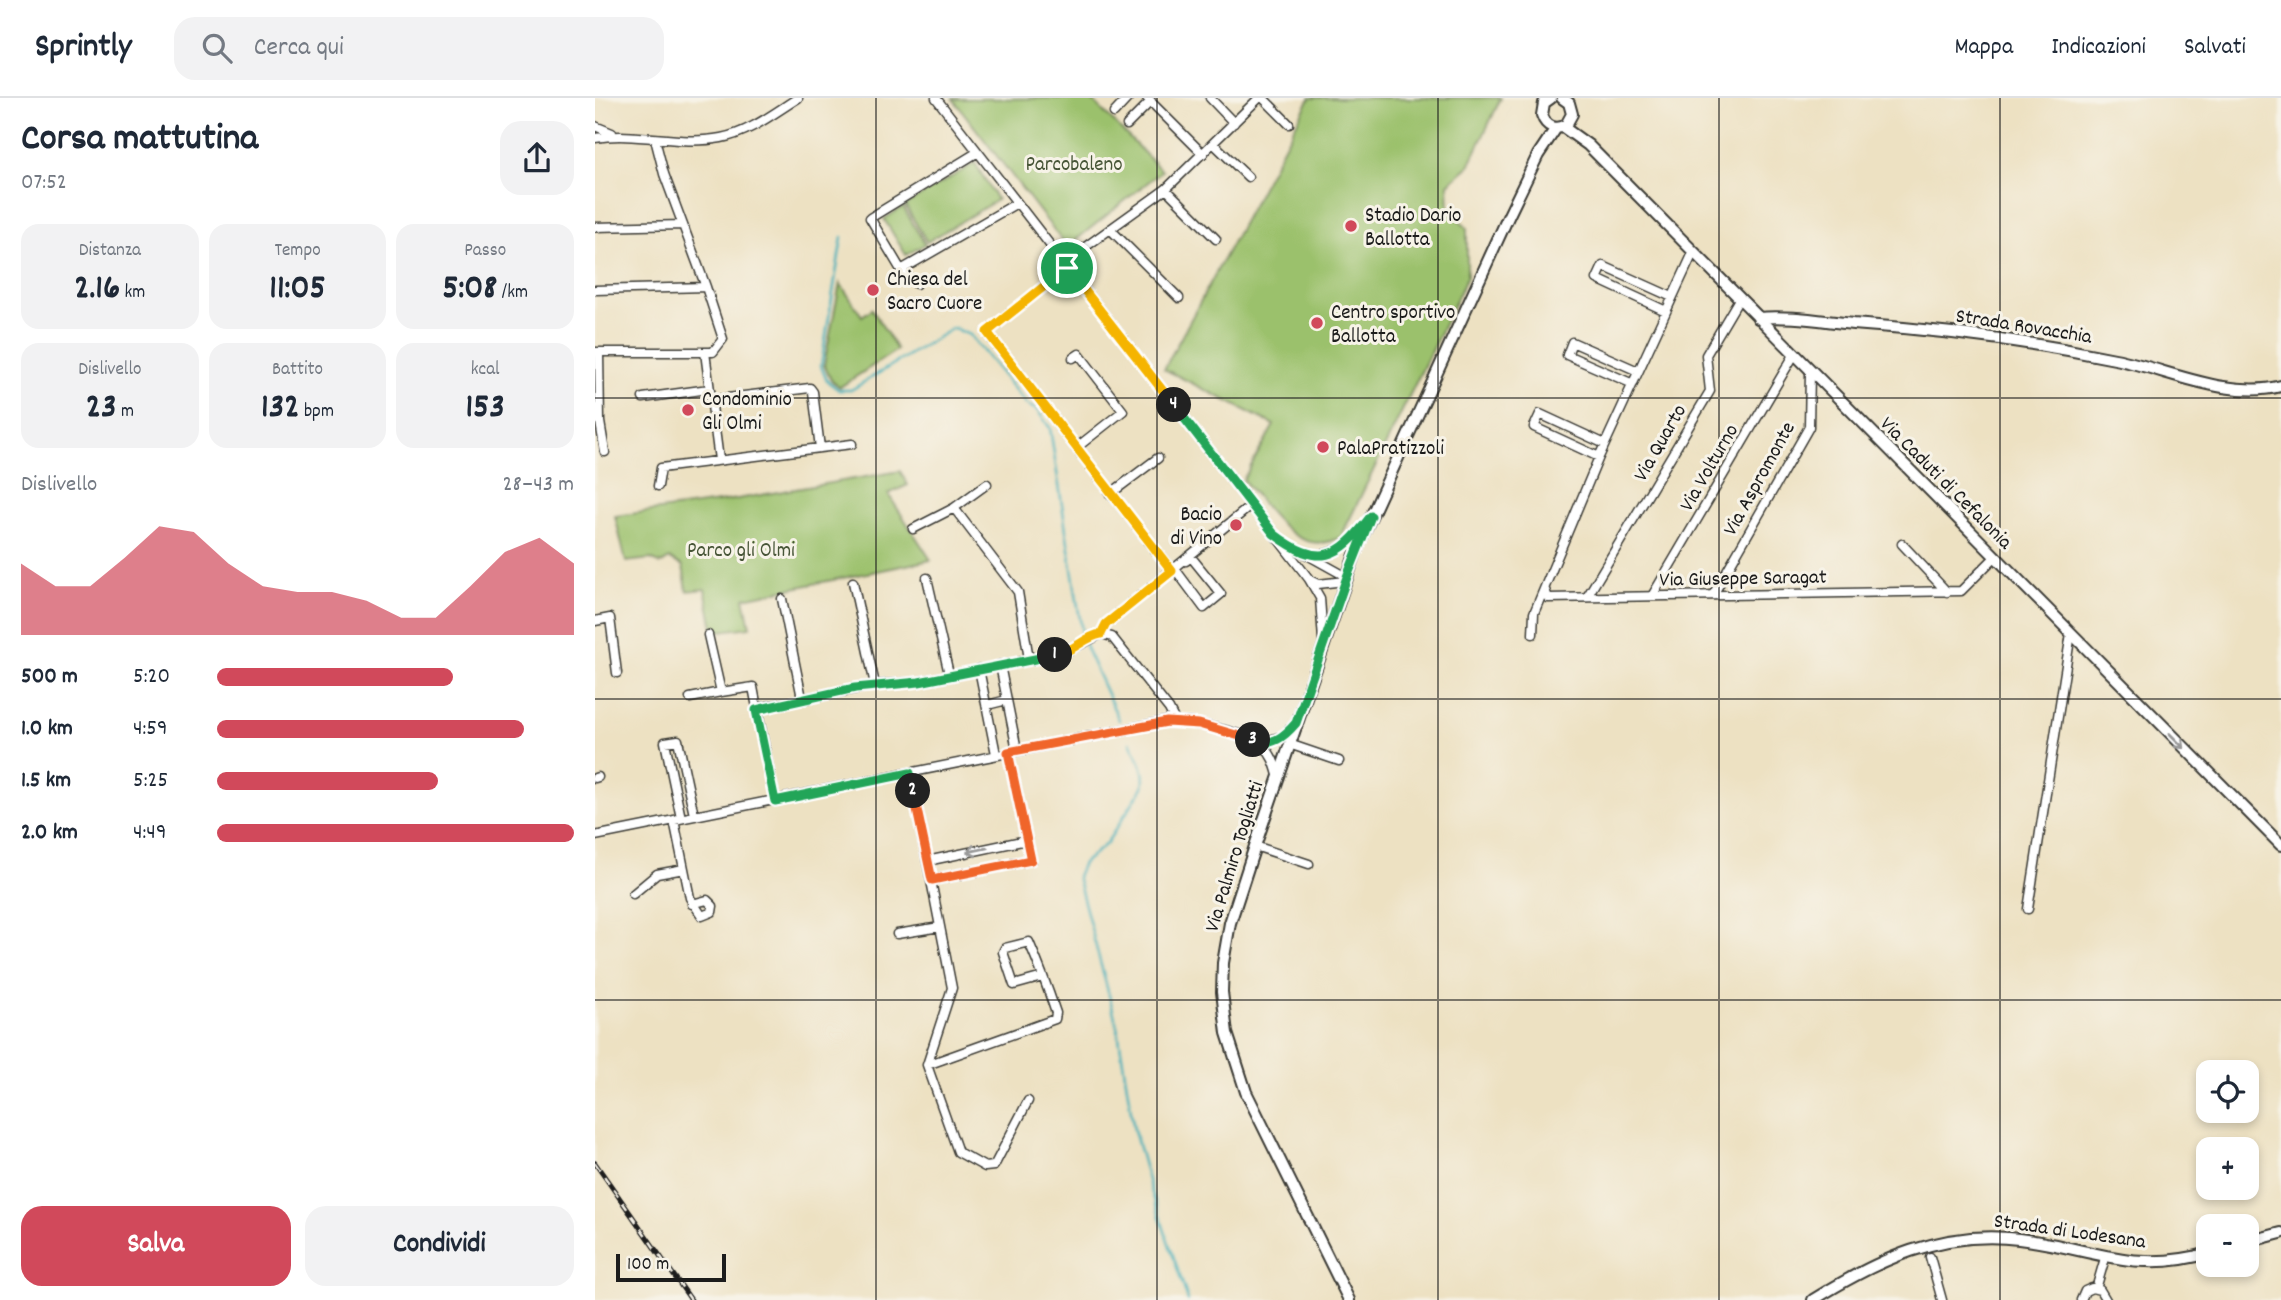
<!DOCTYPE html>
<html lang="it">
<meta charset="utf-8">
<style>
body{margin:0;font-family:Dekko,sans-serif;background:#f2f2f3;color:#1f2937;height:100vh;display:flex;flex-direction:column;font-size:26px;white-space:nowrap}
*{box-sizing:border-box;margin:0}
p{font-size:23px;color:#747a83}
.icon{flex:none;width:38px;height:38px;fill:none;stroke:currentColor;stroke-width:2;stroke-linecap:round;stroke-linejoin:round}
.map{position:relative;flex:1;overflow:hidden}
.side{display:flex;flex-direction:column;background:#fff;width:595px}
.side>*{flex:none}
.buttons{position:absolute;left:1601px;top:962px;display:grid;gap:14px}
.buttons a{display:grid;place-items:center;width:63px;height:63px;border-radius:14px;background:#fff;box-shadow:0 4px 10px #0003;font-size:35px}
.scale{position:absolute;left:21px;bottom:18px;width:110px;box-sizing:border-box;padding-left:7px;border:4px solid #1c1c1c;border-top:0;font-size:19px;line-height:24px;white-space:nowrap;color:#1c1c1c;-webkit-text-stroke:5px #f7f3e8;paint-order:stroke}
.pin{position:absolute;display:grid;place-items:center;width:60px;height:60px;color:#fff;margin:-30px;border:4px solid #fff;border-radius:50%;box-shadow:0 2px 7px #0007}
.km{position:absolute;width:35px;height:35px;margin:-18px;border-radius:50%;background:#222;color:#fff;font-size:19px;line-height:35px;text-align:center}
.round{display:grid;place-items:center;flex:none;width:74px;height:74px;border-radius:21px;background:#f2f2f3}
.overview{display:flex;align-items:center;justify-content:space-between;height:119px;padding:0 21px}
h1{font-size:38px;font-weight:700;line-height:52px}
.stats{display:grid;grid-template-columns:repeat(3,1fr);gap:10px;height:119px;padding:7px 21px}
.stats div{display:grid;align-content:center;border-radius:18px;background:#f2f2f3;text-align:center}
.stats b{font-size:35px;font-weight:700}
.stats small{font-size:19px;font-weight:400}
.stats p{font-size:19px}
.chart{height:196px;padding:14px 21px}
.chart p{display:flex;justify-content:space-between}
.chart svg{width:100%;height:126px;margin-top:7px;fill:#d1495b;opacity:.7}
.cta{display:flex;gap:14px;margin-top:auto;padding:14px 21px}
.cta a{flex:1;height:80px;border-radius:21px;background:#d1495b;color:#fff;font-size:28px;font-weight:700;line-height:80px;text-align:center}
.cta a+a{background:#f2f2f3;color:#1f2937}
ul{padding:0 21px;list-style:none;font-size:23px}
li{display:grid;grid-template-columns:112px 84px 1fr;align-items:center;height:52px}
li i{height:18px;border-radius:9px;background:#d1495b}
header{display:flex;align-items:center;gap:42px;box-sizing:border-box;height:98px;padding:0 35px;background:#fff;border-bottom:2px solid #e0e1e3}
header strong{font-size:33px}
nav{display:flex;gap:38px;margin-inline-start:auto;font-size:24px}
.search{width:490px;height:63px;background:#f2f2f3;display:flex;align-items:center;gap:18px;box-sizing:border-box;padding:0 24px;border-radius:21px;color:#747a83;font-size:26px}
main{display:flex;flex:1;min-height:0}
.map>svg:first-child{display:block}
.green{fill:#9bc16c;stroke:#5c6e44;stroke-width:2}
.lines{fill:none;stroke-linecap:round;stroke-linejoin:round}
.stream{stroke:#3fafba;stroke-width:2.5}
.street-casing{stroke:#3b3a35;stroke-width:11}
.secondary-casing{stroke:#3b3a35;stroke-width:14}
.street{stroke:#fff;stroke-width:8}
.secondary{stroke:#fff;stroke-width:10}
.rail-casing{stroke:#1c1c1c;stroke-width:5}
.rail{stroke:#f7f3e8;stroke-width:2.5;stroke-dasharray:8;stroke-linecap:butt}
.oneway{stroke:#999}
.split-1-casing{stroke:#fff;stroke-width:14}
.split-2-casing{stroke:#fff;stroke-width:14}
.split-3-casing{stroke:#fff;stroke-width:14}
.split-4-casing{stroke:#fff;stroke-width:14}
.split-5-casing{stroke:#fff;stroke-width:14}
.split-1{stroke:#f5b400;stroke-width:9}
.split-2{stroke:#22a559;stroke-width:9}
.split-3{stroke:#f0652b;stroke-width:9}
.split-4{stroke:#22a559;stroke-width:9}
.split-5{stroke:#f5b400;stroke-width:9}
.grid{fill:none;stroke:#1c1c1c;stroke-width:2;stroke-opacity:0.55}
.poi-dot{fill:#d1495b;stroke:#f7f3e8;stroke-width:2.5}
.labels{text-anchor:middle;stroke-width:6;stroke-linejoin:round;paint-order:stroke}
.park-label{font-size:21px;fill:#485638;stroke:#f7f3e8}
.poi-label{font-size:21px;fill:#1c1c1c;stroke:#f7f3e8;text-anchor:start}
.street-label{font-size:21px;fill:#1c1c1c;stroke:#f7f3e8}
</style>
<header>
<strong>Sprintly</strong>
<div class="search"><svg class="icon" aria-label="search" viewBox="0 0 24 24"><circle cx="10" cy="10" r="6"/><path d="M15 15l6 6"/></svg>Cerca qui</div>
<nav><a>Mappa</a><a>Indicazioni</a><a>Salvati</a></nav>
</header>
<main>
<section class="side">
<div class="overview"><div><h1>Corsa mattutina</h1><p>07:52</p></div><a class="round"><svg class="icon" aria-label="share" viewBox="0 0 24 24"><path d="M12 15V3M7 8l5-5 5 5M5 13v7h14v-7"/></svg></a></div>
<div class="stats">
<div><p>Distanza</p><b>2.16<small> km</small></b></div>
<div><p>Tempo</p><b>11:05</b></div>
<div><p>Passo</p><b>5:08<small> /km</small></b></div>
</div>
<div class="stats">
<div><p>Dislivello</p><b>23<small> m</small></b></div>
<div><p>Battito</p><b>132<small> bpm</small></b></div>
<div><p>kcal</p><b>153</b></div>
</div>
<div class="chart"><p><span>Dislivello</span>28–43 m</p>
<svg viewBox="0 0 160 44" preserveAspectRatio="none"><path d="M0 44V19L10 27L20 27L30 17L40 6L50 8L60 19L70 27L80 29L90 29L100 32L110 38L120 38L130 27L140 15L150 10L160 19V44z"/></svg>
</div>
<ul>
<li><b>500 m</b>5:20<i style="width:66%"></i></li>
<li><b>1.0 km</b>4:59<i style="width:86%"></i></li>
<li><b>1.5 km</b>5:25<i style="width:62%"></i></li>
<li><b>2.0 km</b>4:49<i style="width:100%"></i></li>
</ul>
<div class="cta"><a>Salva</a><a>Condividi</a></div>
</section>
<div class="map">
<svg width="1686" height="1202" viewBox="0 0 1686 1202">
<rect width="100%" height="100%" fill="#f7f3e8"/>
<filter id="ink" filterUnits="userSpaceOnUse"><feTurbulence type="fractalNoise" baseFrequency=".0143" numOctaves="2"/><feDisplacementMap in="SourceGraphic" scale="14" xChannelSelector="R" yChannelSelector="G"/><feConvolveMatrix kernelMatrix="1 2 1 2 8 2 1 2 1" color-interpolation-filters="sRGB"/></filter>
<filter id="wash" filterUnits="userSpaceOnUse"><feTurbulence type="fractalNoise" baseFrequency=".00686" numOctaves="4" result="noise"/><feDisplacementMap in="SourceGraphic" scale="28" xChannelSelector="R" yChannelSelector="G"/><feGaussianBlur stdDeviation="1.57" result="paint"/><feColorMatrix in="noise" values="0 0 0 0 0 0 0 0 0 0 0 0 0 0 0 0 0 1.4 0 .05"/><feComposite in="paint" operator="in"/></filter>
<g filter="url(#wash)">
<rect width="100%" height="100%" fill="#ede1c2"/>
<path class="green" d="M 495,0 L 567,73 L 472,149 L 358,1 Z
M 715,0 L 906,0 L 874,68 L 853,86 L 854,112 L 872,130 L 872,179 L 746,439 C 702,462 675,412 648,382 L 679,327 L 569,271 Z
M 380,65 L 402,102 L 332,144 L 310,107 Z
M 308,109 L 330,146 L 311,157 L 289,121 Z
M 245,185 L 267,218 L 277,211 L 302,252 L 245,289 L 236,282 L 229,267 Z
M 305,373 L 313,387 L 293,396 L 336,462 L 149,500 L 155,529 L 119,534 L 110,491 L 92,493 L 88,468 L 75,461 L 66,466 L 56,461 L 31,464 L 20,418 L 131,403 Z"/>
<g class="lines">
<path class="stream" d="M 247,139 L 226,268 L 232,283 L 244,292 L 256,292 L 358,230 L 375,237 L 432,307 L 442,312 L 455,330 L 487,534 L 491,550 L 524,622
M 535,644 C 542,658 552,673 548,689 L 511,746 L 488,765 L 482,778 L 522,927 L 539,1032 L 554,1086 L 593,1202"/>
</g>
</g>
<g filter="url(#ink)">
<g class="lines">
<g class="street-casing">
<path id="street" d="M 341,0 L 714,481 L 725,500 L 728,542
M 552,0 L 608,56
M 615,0 L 639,25
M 668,0 L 694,26
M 519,15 L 533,0
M 532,27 L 556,3
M 0,28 L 17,35
M 0,40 C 42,33 84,48 126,40 C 154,35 179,15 203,0
M 60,41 L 69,76 L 111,189
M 619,46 L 653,79
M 383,54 L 275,120 L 306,172 L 422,105
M 571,91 L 621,141
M 0,129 L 88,127
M 515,131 L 584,200
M 468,165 L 571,91 L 664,0
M 472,170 L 392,234 L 575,471
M 306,172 L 321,186
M 0,192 L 111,189 L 128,241 L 118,254 L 0,254
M 1071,213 L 1002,181 L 1008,168 L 1077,199
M 4,254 L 5,324 L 10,354
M 110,254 L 124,362
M 478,260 L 484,256 L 528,313 L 481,350
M 1038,286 L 972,257 L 977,244 L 1043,273
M 48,300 L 114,291
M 116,302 L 215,290 L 218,294 L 225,350
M 1004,359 L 939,329 L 945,316 L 1010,346
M 63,388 L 66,370 L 257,346
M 515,396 L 563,360
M 359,410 L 423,494 L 434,561
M 318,431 L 359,410 L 392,386
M 689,444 L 752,479
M 1307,446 L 1352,494
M 718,458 C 740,456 754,446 768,429
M 580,471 L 609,510 L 626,496 L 596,459 L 591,463
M 332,480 L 354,576
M 717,483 L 723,486 L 750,483
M 258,484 L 280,587
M 950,492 L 953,500 L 1366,493 L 1400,459
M 1118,497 L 1214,329 L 1215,274
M 1057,498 L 1199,257
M 992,499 L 1115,293 L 1111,257 L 1144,201
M 187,501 L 207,600
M 0,523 L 15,520 L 22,575
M 506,536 L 511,526 L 653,410
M 506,536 L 517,539 L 574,611 L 580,623
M 938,536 L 939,515 L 1004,359 L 1098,155
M 113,537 L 126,594 L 158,589 L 180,703
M 405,567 L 422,652
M 384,571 L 401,656
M 95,600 L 126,594
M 392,607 L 412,602
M 163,610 L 280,587 L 323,584 L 466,556 L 506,536
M 665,645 L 688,638 L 701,625
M 694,646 L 744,663
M 315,675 L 357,890 L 332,967 L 363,1054 L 390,1069 L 399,1068 L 433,1003
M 0,680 L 3,679
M 86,720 L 70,644 L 83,642 L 99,717
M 79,722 L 95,800 L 107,818 L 117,814 L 118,808 L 112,802 L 97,806
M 0,738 L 572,623 C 594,623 653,634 668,648 C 677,656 680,666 683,677
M 660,748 L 714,766
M 332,763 L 432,742
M 337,782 L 436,762 L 413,654
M 38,796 L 62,776 L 89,771
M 1433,811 L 1476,535
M 302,836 L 345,829
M 332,967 L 460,921 L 461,915 C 453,891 444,867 434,844 L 410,850 L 408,854 L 419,887 L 448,879
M 1335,1159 L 1347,1202
M 1501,1191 L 1510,1160
M 1486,1202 L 1490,1193 L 1497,1190 L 1505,1192 L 1511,1202"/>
</g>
<g class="secondary-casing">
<path id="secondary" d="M 956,0 L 949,5 L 947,17 C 951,29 961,33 971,27 L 977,16 L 974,5 L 967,0
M 968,29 L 993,47 L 1686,747
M 1163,220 C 1193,217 1227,223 1258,226 C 1346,232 1434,243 1520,261 C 1572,271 1633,302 1686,288
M 1652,1144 L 1686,1135
M 754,1202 L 651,994 L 632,935 L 627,894 L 628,865 L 635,825 L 660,748 L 764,445 L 914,117 L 943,57 L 961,30
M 1218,1202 C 1282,1162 1347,1131 1424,1141 C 1495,1149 1538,1177 1614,1155"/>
</g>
<use href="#street" class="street"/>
<use href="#secondary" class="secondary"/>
<g class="rail-casing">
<path id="rail" d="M 0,1065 L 96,1202"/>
</g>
<use href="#rail" class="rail"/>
</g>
<defs><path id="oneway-shaft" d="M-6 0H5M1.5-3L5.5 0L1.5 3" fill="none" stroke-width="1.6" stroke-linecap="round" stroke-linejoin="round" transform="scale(1.75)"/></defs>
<g class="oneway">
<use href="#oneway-shaft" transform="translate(1582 643) rotate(45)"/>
<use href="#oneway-shaft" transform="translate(382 752) rotate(168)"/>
</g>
</g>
<g class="lines" filter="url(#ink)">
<g class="split-1-casing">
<path id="split-1" d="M 460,557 C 479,554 490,538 506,536 L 511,526 L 577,473 L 392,234 L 472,170"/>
</g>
<g class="split-2-casing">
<path id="split-2" d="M 318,693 L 315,675 L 180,703 L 161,612 L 260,590 L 324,584 L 460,557"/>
</g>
<g class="split-3-casing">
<path id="split-3" d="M 318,693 L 337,782 L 436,762 L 413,654 L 572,624 L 604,626 L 658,642"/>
</g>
<g class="split-4-casing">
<path id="split-4" d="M 579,307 L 679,436 C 724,470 743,462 776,418 L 752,479 L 701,625 C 690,638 676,650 658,642"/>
</g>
<g class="split-5-casing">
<path id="split-5" d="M 472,170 L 579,307"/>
</g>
<use href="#split-1" class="split-1"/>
<use href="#split-2" class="split-2"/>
<use href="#split-3" class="split-3"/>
<use href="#split-4" class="split-4"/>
<use href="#split-5" class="split-5"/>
</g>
<path class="grid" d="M 281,0 L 281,1202M 562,0 L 562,1202M 843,0 L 843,1202M 1124,0 L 1124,1202M 1405,0 L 1405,1202M 0,300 L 1686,300M 0,601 L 1686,601M 0,902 L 1686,902"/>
<g class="poi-dot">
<circle cx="756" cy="128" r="7"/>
<circle cx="278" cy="192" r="7"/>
<circle cx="722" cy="225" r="7"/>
<circle cx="93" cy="312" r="7"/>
<circle cx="728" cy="349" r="7"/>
<circle cx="641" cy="427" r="7"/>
</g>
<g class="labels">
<g class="park-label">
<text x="479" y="72">Parcobaleno</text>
<text x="146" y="458">Parco gli Olmi</text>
</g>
<g class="poi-label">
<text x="770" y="123">Stadio Dario<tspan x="770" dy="24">Ballotta</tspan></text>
<text x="292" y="187">Chiesa del<tspan x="292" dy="24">Sacro Cuore</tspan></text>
<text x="736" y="220">Centro sportivo<tspan x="736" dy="24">Ballotta</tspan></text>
<text x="107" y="307">Condominio<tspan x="107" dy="24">Gli Olmi</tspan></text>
<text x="742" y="356">PalaPratizzoli</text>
<text x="627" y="422" text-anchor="end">Bacio<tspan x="627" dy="24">di Vino</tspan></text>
</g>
<g class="street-label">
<text transform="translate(1429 227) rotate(9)" y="7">Strada Rovacchia</text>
<text transform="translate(1064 344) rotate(-60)" y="7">Via Quarto</text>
<text transform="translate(1113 369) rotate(-60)" y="7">Via Volturno</text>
<text transform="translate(1163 380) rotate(-61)" y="7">Via Aspromonte</text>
<text transform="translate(1352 384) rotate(45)" y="7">Via Caduti di Cefalonia</text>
<text transform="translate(1148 479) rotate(-1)" y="7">Via Giuseppe Saragat</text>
<text transform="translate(638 758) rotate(-73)" y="7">Via Palmiro Togliatti</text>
<text transform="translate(1475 1132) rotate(8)" y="7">Strada di Lodesana</text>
</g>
</g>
</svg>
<div class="buttons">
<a><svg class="icon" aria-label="locate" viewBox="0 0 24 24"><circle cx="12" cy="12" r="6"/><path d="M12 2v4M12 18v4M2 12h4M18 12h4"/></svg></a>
<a>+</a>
<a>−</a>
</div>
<div class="scale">100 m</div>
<div class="pin" style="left:472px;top:170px;background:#1e9e55"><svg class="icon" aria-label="arrive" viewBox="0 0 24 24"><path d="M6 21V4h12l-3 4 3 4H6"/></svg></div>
<b class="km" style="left:460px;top:557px">1</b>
<b class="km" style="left:318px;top:693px">2</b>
<b class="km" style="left:658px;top:642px">3</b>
<b class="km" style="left:579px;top:307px">4</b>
</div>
</main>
